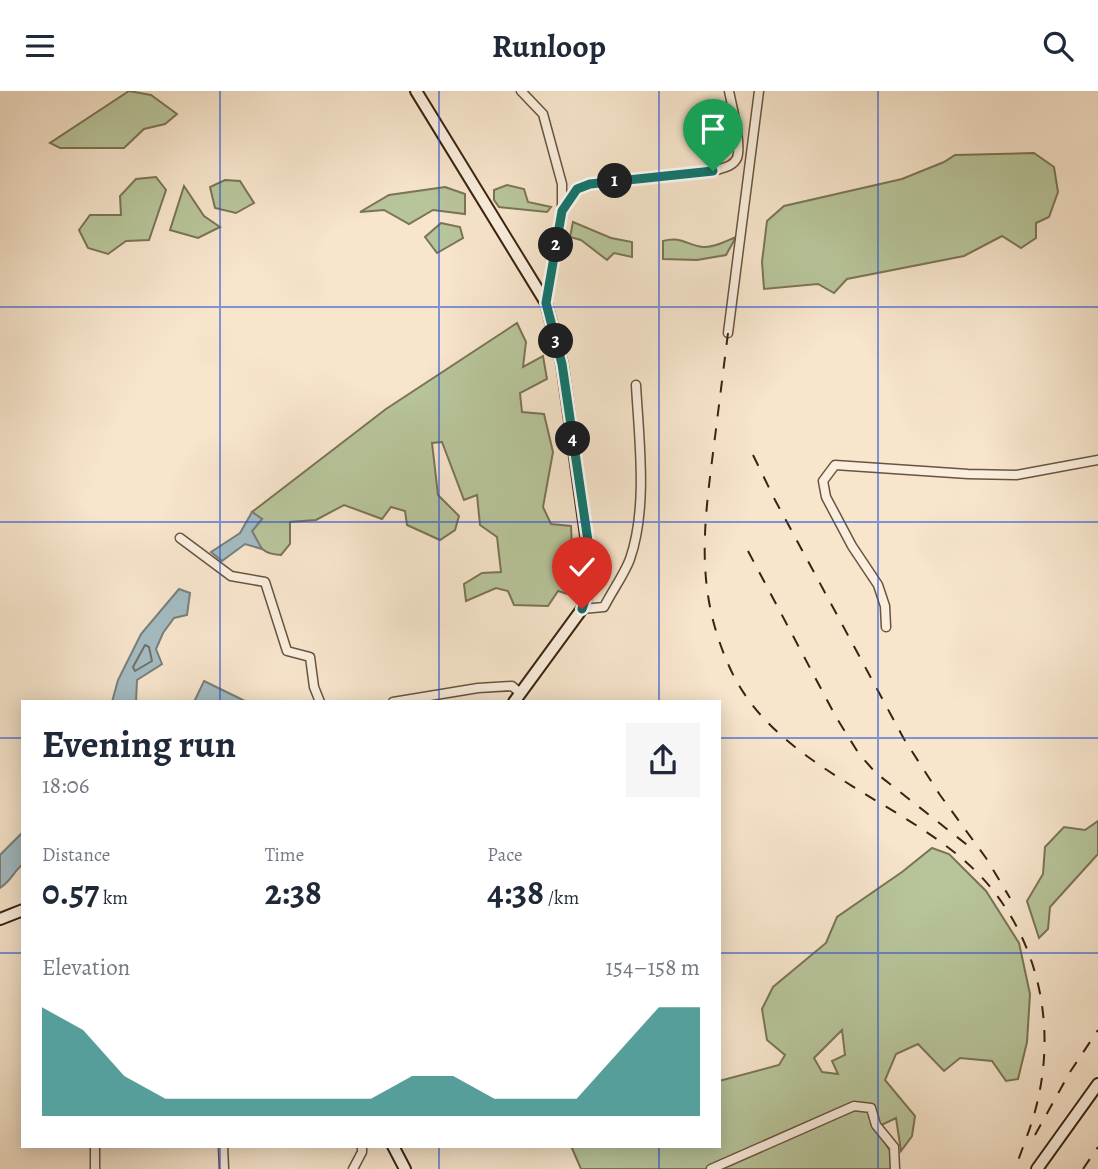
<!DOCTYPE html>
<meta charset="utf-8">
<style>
body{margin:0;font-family:Alegreya,serif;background:#f6f6f7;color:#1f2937;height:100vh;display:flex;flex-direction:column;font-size:26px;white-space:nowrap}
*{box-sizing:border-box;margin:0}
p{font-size:23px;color:#747a83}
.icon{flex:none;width:38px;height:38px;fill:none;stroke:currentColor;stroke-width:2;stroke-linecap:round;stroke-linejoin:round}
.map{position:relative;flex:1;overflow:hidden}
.panel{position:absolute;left:21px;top:609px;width:700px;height:448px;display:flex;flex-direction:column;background:#fff;border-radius:0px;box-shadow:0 4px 18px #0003}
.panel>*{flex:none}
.pin{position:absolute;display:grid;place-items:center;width:60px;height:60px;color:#fff;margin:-72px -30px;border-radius:50% 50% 50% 0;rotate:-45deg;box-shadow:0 0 7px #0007}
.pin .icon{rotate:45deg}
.km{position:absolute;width:35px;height:35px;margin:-18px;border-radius:50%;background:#222;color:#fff;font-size:19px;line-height:35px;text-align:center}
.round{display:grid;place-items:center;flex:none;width:74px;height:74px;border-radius:0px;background:#f6f6f7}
.overview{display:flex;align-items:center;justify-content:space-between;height:119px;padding:0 21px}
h1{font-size:38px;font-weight:700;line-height:52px}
.stats{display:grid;grid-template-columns:repeat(3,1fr);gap:10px;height:119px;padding:7px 21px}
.stats div{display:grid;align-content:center}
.stats b{font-size:35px;font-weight:700}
.stats small{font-size:19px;font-weight:400}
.stats p{font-size:19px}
.chart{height:196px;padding:14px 21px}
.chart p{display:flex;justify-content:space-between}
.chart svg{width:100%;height:126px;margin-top:7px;fill:#0f766e;opacity:.7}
header{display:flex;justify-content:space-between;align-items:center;height:91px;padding:0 21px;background:#fff;font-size:32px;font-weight:700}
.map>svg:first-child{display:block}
.green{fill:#b8c59b;stroke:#7a7455;stroke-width:2;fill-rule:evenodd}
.water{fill:#a3bcc3;stroke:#797f7b;stroke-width:2}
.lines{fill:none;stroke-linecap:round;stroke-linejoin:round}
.shore{stroke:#6f7069;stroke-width:2}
.street-casing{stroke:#6a543e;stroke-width:11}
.secondary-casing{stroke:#3b230f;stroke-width:14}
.street{stroke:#faeede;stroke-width:8}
.secondary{stroke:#faeede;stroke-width:10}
.rail{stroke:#3b230f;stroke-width:2;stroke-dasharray:12 12;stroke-linecap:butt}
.route-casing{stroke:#fff;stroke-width:14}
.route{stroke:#0f766e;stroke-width:9}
.grid{fill:none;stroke:#1d4ed8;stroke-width:2;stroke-opacity:0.55}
</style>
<header><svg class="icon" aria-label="menu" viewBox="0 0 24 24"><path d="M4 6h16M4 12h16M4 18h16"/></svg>Runloop<svg class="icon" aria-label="search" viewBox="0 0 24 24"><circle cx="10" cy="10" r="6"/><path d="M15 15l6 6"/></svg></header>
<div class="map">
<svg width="1098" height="1078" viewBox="0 0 1098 1078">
<rect width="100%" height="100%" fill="#f7e5cc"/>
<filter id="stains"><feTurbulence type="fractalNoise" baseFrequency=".00286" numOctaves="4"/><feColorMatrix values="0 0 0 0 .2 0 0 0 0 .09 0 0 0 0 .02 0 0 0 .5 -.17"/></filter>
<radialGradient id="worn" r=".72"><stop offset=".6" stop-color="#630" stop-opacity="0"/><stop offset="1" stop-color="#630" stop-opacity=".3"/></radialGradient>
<path class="green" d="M 129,0 L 151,4 L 177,23 L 165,33 L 144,38 L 124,57 L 60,57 L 50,52 Z
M 1034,62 L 1054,76 L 1058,101 L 1049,126 L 1036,132 L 1036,147 L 1021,157 L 1002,145 L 964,165 L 847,188 L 834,202 L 818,193 L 764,198 L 762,171 L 767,130 L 784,115 L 902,88 L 944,71 L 955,64 Z
M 156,86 L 166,99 L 149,149 L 126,150 L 108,163 L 88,157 L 79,139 L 90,124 L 121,124 L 120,105 L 136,88 Z
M 225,89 L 240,90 L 254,112 L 236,122 L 215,117 L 210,96 Z
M 507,94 L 524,98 L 528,111 L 551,116 L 547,121 L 499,116 L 494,109 L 494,99 Z
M 184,95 L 204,125 L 220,136 L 198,147 L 170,139 Z
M 445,96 L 465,103 L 465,123 L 433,119 L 409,133 L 384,119 L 360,121 L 389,104 Z
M 573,131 L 611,147 L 632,151 L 632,166 L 614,162 L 607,169 L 581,149 L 570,146 Z
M 441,132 L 460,136 L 463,147 L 437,162 L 425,146 Z
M 736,146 L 726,164 L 697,169 L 663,168 L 663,150 C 682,145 686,154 703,156 C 714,157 726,150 736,146 Z
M 517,232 L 526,251 L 523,276 L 543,265 L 547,288 L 520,302 L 522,321 L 544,323 L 553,361 L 543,416 L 551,433 L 571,435 L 572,457 L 583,467 L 585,489 L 574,505 L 558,500 L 548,515 L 514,514 L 508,500 L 496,497 L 466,510 L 464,493 L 482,482 L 501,481 L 497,446 L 480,434 L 477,404 L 464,409 L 442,351 L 432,352 L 438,404 L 459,425 L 455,439 L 440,449 L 407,434 L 405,420 L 391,416 L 382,428 L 344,414 L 316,429 L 290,431 L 290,453 L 281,464 C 261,463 260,456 252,440 L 262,428 L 252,421 L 386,318 Z
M 1098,730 L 1098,763 L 1050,816 L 1048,838 L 1039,847 L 1027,810 L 1043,783 L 1045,756 L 1064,736 L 1085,739 Z
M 932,757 L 949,763 L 986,800 L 1019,852 L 1030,903 L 1027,951 L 1018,988 L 1006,990 L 992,970 L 960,967 L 944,980 L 918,953 L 896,963 L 885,989 L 915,1025 L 912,1045 L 901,1060 L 896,1027 L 875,1037 L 891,1061 L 892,1078 L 581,1078 L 571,1055 L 719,1055 L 719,990 L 779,974 L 785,964 L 767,949 L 762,918 L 773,896 L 826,852 L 837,826 L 902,781 ZM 842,939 L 845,964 L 832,970 L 838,983 L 822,981 L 814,967 Z"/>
<path class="water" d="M 252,421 L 262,428 L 252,440 L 262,458 L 245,453 L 222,470 L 211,461 L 240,442 Z
M 179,498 L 190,502 L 187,524 L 174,527 L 163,542 L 156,558 L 162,573 L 137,589 L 136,611 L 112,611 L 118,589 L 141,543 Z
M 204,590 L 247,611 L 194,611 Z
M 23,741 L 23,773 C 13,781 12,789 0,797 L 0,764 Z"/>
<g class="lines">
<path class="shore" d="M 145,554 L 149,556 L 152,570 L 135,580 L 133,576 Z"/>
<g class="street-casing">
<path id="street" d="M 521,0 L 543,23 L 562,93 L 562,120 L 546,212
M 562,120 L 577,98 L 590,93 L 713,80 C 722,77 733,76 737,67 C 742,54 732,15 729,0
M 728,242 L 759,0
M 180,447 L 231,485 L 265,491 L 287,560 L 310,566 L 314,596 L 320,611
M 582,518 L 604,516 C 612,500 624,484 630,468 C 648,416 639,349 636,294
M 886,536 L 885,515 L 878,494 L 852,455 L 826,406 L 823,390 L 835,374 L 968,383 L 1016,384 L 1098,369
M 393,611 L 478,597 L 512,595 L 520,602
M 223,1055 L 224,1078
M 95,1078 L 95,1055
M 353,1078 L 362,1061 L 362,1055
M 711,1078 L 854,1015 L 871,1017 L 876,1034 L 894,1056 L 895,1078"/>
</g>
<g class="secondary-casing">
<path id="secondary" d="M 416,0 L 546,212 L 562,273 L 592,488 L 582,518 L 514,611
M 0,828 L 23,819
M 393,1055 L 405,1078
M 1037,1078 L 1098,993"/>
</g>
<use href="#street" class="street"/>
<use href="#secondary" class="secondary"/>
<path class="rail" d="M 728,242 C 723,282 718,322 713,362 C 703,440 696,501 729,575 C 754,632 805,666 857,698 C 889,718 924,737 954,761 C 1029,819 1059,916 1038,1008 C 1033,1032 1023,1055 1015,1078
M 753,364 L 775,409 L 904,648 L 940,704 L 986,767 L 1010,807
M 748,460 L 836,626 L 859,663 L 876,682 L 971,757
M 1035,1044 L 1070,981 L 1098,939
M 1083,1078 L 1098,1056"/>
</g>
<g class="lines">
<g class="route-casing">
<path id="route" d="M 582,518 L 592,488 L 589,457 L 562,273 L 546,212 L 562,120 L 577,98 L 590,93 L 713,80"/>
</g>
<use href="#route" class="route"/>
</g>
<path class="grid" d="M 220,0 L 220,611M 439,0 L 439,611M 659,0 L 659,611M 878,0 L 878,1078M 0,216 L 1098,216M 0,431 L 1098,431M 0,647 L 23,647M 719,647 L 1098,647M 0,862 L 23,862M 719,862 L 1098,862M 220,1055 L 220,1078M 439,1055 L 439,1078M 659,1055 L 659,1078"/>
<rect width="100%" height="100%" filter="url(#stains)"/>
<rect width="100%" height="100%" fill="url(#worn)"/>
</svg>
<div class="pin" style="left:713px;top:80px;background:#1e9e55"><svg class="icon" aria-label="arrive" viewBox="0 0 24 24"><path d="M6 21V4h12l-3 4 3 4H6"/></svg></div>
<div class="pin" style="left:582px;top:518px;background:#d93025"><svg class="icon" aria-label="check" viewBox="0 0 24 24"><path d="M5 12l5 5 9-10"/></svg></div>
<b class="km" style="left:615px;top:90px">1</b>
<b class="km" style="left:556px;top:154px">2</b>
<b class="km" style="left:556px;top:250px">3</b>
<b class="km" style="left:573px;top:348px">4</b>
<section class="panel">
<div class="overview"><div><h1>Evening run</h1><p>18:06</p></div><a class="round"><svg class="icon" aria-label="share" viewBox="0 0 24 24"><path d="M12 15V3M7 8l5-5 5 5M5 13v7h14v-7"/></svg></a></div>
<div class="stats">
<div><p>Distance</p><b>0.57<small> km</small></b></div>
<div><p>Time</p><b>2:38</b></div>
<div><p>Pace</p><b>4:38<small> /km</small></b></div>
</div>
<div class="chart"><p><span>Elevation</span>154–158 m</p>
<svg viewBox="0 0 160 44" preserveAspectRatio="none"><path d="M0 44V6L10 14L20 30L30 38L40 38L50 38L60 38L70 38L80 38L90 30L100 30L110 38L120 38L130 38L140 22L150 6L160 6V44z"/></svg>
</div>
</section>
</div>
